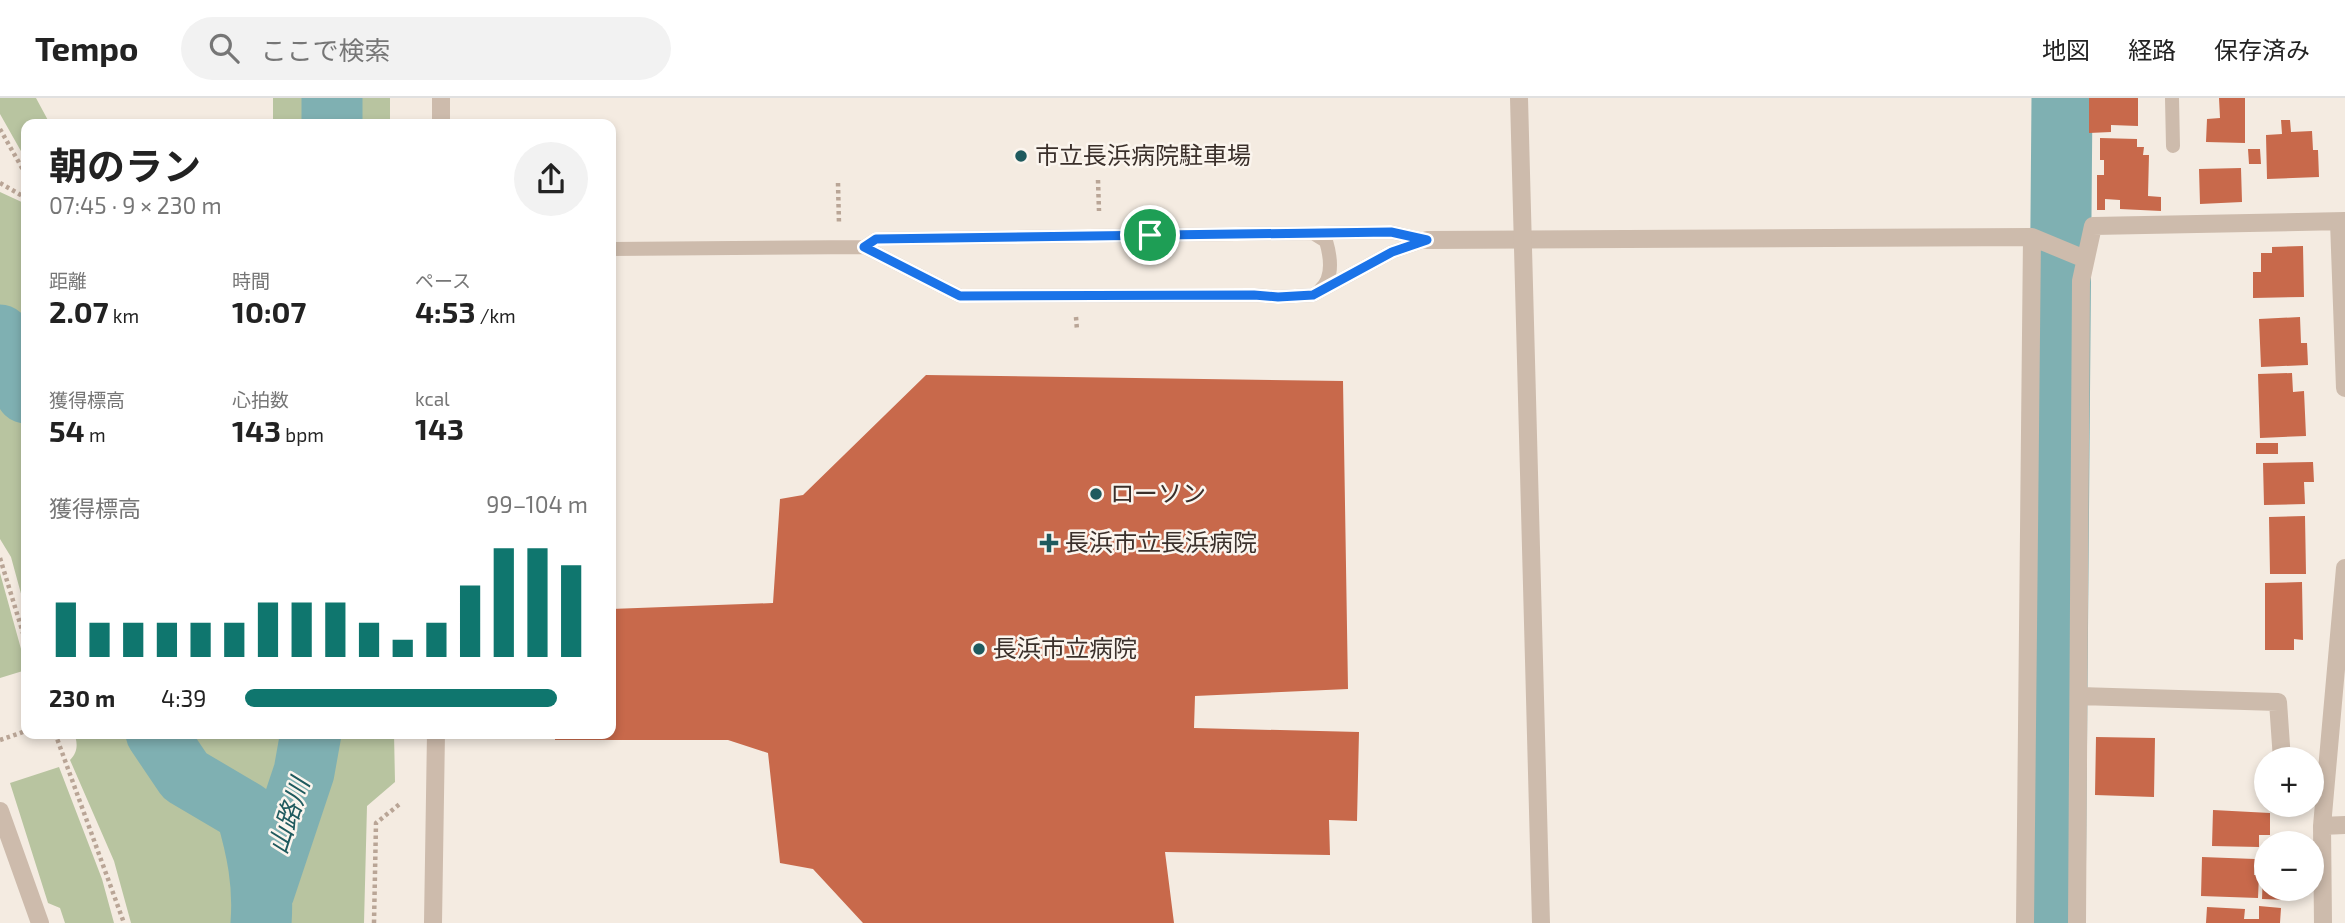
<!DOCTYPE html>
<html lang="ja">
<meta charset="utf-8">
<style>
body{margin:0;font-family:"Exo 2","Noto Sans JP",sans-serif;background:#f2f2f2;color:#222;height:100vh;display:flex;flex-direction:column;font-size:26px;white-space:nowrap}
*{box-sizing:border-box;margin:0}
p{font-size:23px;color:#767676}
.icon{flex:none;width:38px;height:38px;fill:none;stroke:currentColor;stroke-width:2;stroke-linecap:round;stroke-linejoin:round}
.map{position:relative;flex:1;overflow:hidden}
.panel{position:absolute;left:21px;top:21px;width:595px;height:620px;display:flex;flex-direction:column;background:#fff;border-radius:14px;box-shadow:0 4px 10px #0003}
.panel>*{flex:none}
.controls{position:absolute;left:2254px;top:649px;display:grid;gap:14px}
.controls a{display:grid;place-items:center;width:70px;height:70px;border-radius:50%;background:#fff;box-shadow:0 4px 10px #0003;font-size:35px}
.pin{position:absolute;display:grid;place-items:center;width:60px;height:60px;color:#fff;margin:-30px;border:4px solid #fff;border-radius:50%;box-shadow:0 2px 7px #0007}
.round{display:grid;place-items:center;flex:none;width:74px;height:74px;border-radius:37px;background:#f2f2f2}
.overview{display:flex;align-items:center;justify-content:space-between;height:119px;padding:0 28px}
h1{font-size:38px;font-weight:700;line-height:52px}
.stats{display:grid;grid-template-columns:repeat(3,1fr);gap:10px;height:119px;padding:7px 28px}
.stats div{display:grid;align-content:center}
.stats b{font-size:30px;font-weight:700}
.stats small{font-size:19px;font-weight:400}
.stats p{font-size:19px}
.chart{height:196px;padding:14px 28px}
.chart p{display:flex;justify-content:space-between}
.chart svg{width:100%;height:126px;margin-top:7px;stroke:#0f766e;stroke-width:6}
ul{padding:0 28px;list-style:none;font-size:23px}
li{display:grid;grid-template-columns:112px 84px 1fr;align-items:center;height:52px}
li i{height:18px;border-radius:9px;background:#0f766e}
header{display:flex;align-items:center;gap:42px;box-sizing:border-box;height:98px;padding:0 35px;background:#fff;border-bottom:2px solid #e0e0e0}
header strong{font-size:33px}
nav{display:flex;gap:38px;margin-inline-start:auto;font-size:24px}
.search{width:490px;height:63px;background:#f2f2f2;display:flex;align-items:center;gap:18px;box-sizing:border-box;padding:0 24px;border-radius:38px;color:#767676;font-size:26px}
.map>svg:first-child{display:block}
.green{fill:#b8c4a0}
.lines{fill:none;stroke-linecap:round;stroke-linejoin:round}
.river{stroke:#7fb0b2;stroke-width:61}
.building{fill:#c8694b}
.path{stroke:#b9a596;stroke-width:4.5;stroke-dasharray:3.5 3.5;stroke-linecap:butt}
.service{stroke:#cdbbac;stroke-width:14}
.minor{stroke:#cdbbac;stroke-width:18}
.tertiary{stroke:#cdbbac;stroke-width:18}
.route-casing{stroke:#fff;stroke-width:14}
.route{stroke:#1a73e8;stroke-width:9}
.poi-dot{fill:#1f5a5e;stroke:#fbf5ee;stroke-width:2.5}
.labels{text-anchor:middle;stroke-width:5;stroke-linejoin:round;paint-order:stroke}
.poi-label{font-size:24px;fill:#3b302b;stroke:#fbf5ee;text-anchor:start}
.water-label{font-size:26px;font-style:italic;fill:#1f5a5e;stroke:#fbf5ee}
</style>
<header>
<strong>Tempo</strong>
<div class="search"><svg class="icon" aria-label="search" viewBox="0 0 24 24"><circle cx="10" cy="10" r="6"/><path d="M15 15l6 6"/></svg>ここで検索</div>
<nav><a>地図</a><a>経路</a><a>保存済み</a></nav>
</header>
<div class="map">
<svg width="2345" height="825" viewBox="0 0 2345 825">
<rect width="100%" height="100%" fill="#f4ebe1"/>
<path class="green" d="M 0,0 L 36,0 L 50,26 L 26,26 L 26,62 L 0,16 Z
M 273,0 L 319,0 L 319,26 L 273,26 Z
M 348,0 L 390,0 L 390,26 L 349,26 Z
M 0,94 L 26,106 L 26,273 L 0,214 Z
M 0,258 L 26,315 L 26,514 L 11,459 L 0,441 Z
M 0,475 L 26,569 L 26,572 L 0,580 Z
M 74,635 L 133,635 L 134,639 L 152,641 L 158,654 L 184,691 L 240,715 C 245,725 256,770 255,781 C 253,797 247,809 249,825 L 131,825 L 114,763 L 70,662 C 78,654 78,645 74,635 Z
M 165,635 L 302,635 L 291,700 L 280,712 L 281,723 L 270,769 L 263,769 L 262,740 L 248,708 L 198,681 L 181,666 Z
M 318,635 L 394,635 L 395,684 L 367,708 L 364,825 L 272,825 C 271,768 314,719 320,663 C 321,654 319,644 318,635 Z
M 59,669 L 102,781 L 114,825 L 65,825 L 60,810 L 48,805 L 10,685 Z"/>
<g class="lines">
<path class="river" d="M 332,26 L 332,0
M 0,237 L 26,295
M 156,635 L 185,678 L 246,714 C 257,751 264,786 261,825
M 264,794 L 304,674 L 311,635
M 2055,825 L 2062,0"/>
</g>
<path class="building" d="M 2089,0 L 2138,0 L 2138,28 L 2111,27 L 2111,34 L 2089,35 Z
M 2219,0 L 2245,0 L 2245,45 L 2206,44 L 2207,21 L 2220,20 Z
M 2281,22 L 2290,22 L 2291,34 L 2312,33 L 2313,52 L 2318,52 L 2319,79 L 2267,81 L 2266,37 L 2282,36 Z
M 2100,40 L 2137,41 L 2137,49 L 2144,49 L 2143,57 L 2149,57 L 2148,98 L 2161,99 L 2161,113 L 2120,111 L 2120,102 L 2105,101 L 2105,112 L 2097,112 L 2097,77 L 2104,77 L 2104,62 L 2100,62 Z
M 2248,51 L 2260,51 L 2261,66 L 2249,66 Z
M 2241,70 L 2242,104 L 2200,106 L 2199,71 Z
M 2303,148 L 2304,199 L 2253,200 L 2253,174 L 2261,174 L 2261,155 L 2272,155 L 2272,149 Z
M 2300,219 L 2301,245 L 2307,245 L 2308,267 L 2261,269 L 2259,221 Z
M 2292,275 L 2293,294 L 2304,293 L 2306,338 L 2260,340 L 2258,276 Z
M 926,277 L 1343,283 L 1348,591 L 1195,598 L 1194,630 L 1359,634 L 1357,723 L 1329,722 L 1330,757 L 1165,754 L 1174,825 L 863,825 L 813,771 L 780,765 L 768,655 L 728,642 L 555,642 L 555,635 L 611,635 L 611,511 L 773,505 L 780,401 L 803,397 Z
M 2256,345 L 2278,345 L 2278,356 L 2256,356 Z
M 2313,364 L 2314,384 L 2304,384 L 2305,406 L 2264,407 L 2263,365 Z
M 2305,418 L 2306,476 L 2270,476 L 2269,419 Z
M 2302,484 L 2303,542 L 2294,541 L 2294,552 L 2265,552 L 2265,485 Z
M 2096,639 L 2155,640 L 2154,699 L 2095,697 Z
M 2213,712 L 2270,715 L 2270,737 L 2259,737 L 2259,749 L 2212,748 Z
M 2202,759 L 2255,761 L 2254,777 L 2259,777 L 2258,800 L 2201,798 Z
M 2263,775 L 2266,775 L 2266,791 L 2289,791 L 2289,802 L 2262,801 Z
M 2259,808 L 2281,810 L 2280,825 L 2206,825 L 2207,809 L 2245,811 L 2244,821 L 2259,821 Z"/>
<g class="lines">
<path class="path" d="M 0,31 L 26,77
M 1098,82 L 1099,113
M 0,85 L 26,100
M 838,85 L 839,126
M 1076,219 L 1077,232
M 0,460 L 26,545
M 55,635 L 124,825
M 0,642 L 26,633
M 374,825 L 376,725 L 401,705"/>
<path class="service" d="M 2172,0 L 2173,48
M 1313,135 L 1326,143 C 1331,160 1334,180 1320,192
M 864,149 L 876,141 L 1391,134 L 1426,142
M 611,151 L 864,149 L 960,198 L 1254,197 L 1278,199 L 1313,197 L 1392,154 L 1427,142"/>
<path class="minor" d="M 2339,124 L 2345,290
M 1427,142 L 2032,139 L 2085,161
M 2079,598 L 2278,604 L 2282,662
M 0,713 L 40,825
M 2322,728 L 2345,727
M 2025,825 L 2032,139
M 2077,825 L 2081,183 L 2093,128 L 2345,123
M 2323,825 L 2322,728 L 2345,470"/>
<path class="tertiary" d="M 1519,0 L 1541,825
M 441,26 L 441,0
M 433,825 L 436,635"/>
</g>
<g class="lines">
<g class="route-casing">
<path id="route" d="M 1391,134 L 1427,142 L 1392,154 L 1313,197 L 1278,199 L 1254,197 L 960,198 L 864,149 L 876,141 Z"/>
</g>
<use href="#route" class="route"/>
</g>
<g class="poi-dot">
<circle cx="1021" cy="58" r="7"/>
<circle cx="1096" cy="396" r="7"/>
<path d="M1045.5 434.5h7v7h7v7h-7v7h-7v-7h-7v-7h7z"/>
<circle cx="979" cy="551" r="7"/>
</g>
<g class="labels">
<g class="poi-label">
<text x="1035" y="66">市立長浜病院駐車場</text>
<text x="1110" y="404">ローソン</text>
<text x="1065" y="453">長浜市立長浜病院</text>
<text x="993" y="559">長浜市立病院</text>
</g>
<g class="water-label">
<text transform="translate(289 718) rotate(-72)" y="9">山路川</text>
</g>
</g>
</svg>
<div class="controls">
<a>+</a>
<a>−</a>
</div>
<div class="pin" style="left:1150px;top:137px;background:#1e9e55"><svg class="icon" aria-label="arrive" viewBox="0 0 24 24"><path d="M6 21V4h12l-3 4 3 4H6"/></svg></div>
<section class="panel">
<div class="overview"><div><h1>朝のラン</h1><p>07:45 · 9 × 230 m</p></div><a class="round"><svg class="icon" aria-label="share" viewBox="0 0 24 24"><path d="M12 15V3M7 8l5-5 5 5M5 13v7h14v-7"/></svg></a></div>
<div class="stats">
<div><p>距離</p><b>2.07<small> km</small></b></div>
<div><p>時間</p><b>10:07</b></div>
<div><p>ペース</p><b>4:53<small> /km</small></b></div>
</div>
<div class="stats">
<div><p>獲得標高</p><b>54<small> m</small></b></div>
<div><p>心拍数</p><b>143<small> bpm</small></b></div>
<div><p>kcal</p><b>143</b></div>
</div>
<div class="chart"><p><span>獲得標高</span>99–104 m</p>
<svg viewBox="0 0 160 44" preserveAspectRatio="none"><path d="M5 44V25M15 44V32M25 44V32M35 44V32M45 44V32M55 44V32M65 44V25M75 44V25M85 44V25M95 44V32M105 44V38M115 44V32M125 44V19M135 44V6M145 44V6M155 44V12"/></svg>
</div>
<ul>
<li><b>230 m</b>4:39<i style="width:91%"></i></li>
</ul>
</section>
</div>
